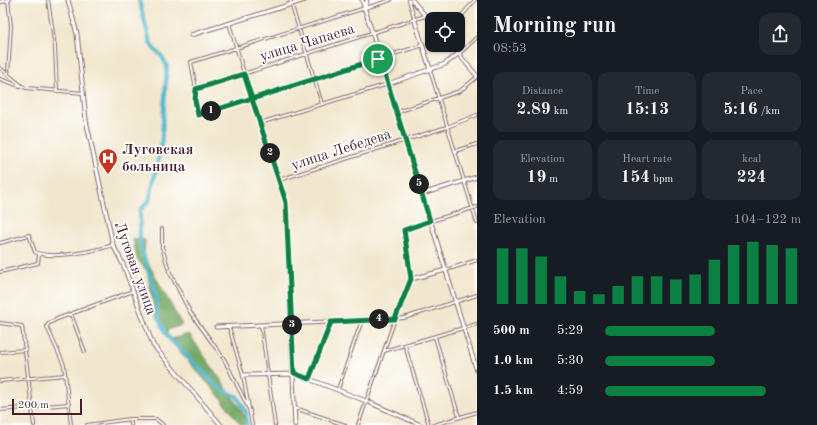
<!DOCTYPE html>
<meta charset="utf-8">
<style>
body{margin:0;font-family:"Old Standard TT",serif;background:#242831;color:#f1f3f6;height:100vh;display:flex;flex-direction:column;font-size:15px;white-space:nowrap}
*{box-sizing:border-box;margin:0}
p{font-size:13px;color:#9ea1a6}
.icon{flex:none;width:22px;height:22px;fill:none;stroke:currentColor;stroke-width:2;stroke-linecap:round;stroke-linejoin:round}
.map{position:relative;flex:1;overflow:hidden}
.sheet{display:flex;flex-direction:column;background:#171b24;width:340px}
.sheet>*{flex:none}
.fabs{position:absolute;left:425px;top:12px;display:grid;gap:8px}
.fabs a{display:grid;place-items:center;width:40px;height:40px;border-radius:8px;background:#171b24;box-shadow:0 1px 3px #0004;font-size:20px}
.scale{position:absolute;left:12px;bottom:10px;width:70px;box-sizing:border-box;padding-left:4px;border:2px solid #4a1f2b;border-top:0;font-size:11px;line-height:14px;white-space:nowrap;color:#4a1f2b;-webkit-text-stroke:3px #fff;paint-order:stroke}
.pin{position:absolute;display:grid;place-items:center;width:34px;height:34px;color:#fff;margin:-17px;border:2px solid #fff;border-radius:50%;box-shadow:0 1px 4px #0007}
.km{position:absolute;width:20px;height:20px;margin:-10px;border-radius:50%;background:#222;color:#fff;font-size:11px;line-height:20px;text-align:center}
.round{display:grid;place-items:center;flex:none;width:42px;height:42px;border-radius:12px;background:#242831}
.overview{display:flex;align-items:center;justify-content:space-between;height:68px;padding:0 16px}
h1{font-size:22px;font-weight:700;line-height:30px}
.figures{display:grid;grid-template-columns:repeat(3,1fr);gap:6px;height:68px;padding:4px 16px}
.figures div{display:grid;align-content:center;border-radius:10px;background:#242831;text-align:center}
.figures b{font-size:17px;font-weight:700}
.figures small{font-size:11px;font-weight:400}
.figures p{font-size:11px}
.chart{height:112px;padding:8px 16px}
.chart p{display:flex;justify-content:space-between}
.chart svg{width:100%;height:72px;margin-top:4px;stroke:#0b8043;stroke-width:6}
ul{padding:0 16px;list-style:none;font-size:13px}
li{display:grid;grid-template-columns:64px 48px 1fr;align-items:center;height:30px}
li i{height:10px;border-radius:5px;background:#0b8043}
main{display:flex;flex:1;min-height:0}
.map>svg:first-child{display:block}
.forest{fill:#75a965;stroke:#606448}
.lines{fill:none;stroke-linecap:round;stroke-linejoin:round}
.river{stroke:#51b9cf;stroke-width:4}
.street-casing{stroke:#856564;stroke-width:4}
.secondary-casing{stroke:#856564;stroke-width:5}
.street{stroke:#fff;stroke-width:2}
.secondary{stroke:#fff;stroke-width:3}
.route-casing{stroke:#fff;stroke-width:8}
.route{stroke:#0b8043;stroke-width:5}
.labels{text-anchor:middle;stroke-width:3.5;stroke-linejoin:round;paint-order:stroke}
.street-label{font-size:15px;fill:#4a1f2b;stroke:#fff}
.poi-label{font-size:15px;font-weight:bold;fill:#4a1f2b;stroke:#fff;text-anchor:start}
</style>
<main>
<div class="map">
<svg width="477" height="425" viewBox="0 0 477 425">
<rect width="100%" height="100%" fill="#fff"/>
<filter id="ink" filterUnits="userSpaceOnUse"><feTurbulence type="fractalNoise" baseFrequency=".025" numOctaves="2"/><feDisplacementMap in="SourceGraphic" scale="8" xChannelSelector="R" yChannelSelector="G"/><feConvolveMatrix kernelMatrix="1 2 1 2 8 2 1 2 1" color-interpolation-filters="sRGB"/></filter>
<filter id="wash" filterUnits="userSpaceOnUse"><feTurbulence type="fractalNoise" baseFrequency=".012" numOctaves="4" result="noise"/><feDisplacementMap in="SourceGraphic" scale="16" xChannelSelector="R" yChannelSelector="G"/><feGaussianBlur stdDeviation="0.9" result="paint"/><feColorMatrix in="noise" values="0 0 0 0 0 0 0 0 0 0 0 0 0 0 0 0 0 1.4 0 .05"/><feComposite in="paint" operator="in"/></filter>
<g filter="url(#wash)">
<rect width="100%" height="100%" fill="#f2e7ce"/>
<path class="forest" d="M 133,239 L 145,240 L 144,256 L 182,325 L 167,330 L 168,335 L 172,339 L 189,334 L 241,409 L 246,421 L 245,425 L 241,425 L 219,396 L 166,336 L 156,316 L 147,271 L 137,259 Z"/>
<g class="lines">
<path class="river" d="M 139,0 L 150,42 L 154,49 L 161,55 L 167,66 L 161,148 L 149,201 L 140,210 L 140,240 L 142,250 L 157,298 L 157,314 L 167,336 L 219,388 L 237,396 L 246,412 L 247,425"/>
</g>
</g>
<g filter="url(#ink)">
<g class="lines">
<g class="street-casing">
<path id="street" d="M 8,0 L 11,26 L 8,74
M 48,0 L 55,47 L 57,91
M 290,0 L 322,104
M 391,0 L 191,62 L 196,89 L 195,100 L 198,115 L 423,45
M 409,0 L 415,21
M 458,20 L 475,0
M 229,23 L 244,73
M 459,54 L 477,37
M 0,68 L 22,86 L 26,88 L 83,93
M 430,70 L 477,223
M 0,79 L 20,86
M 196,89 L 425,16
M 397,112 L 460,91 L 477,77
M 260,123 L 388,84
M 455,151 L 477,144
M 279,180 L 447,127 L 477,115
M 431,221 L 477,207
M 162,229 L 162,247 L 169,271 L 190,312 L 224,359 L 250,411
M 0,243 L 29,235 L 35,252 C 52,260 95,251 113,245
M 446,270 L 477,260
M 0,272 L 38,263 L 39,254
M 71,314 L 85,352
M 0,323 L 22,326 L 34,425
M 261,325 L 275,425
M 229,327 L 243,375 L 252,425
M 435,337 L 459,417
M 405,346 L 429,425
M 384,351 L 477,324
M 0,352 L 26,350
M 309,379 L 331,322
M 0,381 L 65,375
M 338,389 L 362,320
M 295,408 L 345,425
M 0,410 L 69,404
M 130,419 L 131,425
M 71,425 L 64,365 L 47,327 L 48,324 L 57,319 L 133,291
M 87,425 L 130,419 L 156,419 L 163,425
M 358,425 L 395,319 L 404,318 L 477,295
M 434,425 L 477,412"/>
</g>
<g class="secondary-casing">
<path id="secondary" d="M 68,0 L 77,34 L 86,120 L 113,245 L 123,264 L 153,345 L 221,425
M 362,0 L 477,371
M 412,0 L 432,24
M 0,2 L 9,0
M 365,8 L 367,0
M 415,21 L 430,69
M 191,35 L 305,0
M 451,45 L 477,76
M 244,73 L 286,203 L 295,425
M 388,84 L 445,64 L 458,54
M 422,194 L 477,177
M 411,279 L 446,270
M 216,327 L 395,319 L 411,279 L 404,230 L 431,221
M 243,375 L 296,374 L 366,401 L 421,425"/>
</g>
<use href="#street" class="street"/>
<use href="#secondary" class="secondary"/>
</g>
</g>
<g class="lines" filter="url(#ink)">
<g class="route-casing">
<path id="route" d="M 378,59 L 255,98 L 252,98 C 234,104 216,110 198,115 L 195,100 L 196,89 L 244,74 C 257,115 271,157 285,199 L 286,203 L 294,373 L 309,379 L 331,322 L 395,319 L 411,279 L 404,230 L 430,221 L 380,58 L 378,59"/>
</g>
<use href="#route" class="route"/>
</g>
<defs>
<g id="hospital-pin" transform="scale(1)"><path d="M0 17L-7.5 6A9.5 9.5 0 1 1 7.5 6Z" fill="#c8321e" stroke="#fff"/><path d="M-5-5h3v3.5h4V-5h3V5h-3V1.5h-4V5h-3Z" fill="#fff"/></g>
</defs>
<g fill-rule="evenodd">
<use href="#hospital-pin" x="108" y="158"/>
</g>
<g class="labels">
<g class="street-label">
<text transform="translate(307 42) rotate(-17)" y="5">улица Чапаева</text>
<text transform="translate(341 149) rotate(-18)" y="5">улица Лебедева</text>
<text transform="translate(136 268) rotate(70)" y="5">Луговая улица</text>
</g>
<g class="poi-label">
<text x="122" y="154">Луговская<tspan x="122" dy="17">больница</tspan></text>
</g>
</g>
</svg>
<div class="fabs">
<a><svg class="icon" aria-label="locate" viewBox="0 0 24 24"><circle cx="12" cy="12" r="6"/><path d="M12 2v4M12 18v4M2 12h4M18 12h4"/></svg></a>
</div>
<div class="scale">200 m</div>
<div class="pin" style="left:378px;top:59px;background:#1e9e55"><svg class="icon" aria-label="arrive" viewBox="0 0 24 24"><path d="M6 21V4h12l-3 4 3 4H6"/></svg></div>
<b class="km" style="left:211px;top:111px">1</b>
<b class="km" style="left:270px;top:153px">2</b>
<b class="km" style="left:292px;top:325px">3</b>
<b class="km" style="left:379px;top:319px">4</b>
<b class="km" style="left:419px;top:184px">5</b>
</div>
<section class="sheet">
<div class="overview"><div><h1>Morning run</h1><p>08:53</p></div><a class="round"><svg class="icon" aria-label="share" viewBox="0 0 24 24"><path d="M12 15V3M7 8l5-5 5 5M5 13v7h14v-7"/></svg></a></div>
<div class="figures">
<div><p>Distance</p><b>2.89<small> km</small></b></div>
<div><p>Time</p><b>15:13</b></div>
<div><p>Pace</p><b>5:16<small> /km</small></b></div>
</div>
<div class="figures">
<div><p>Elevation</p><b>19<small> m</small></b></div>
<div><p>Heart rate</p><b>154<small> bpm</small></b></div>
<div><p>kcal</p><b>224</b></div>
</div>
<div class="chart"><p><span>Elevation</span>104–122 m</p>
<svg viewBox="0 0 160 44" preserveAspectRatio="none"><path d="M5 44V10M15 44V10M25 44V15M35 44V27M45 44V36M55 44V38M65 44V33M75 44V27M85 44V27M95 44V29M105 44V26M115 44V17M125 44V8M135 44V6M145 44V8M155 44V10"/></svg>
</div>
<ul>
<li><b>500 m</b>5:29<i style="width:56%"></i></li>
<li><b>1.0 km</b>5:30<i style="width:56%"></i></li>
<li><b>1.5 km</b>4:59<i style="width:82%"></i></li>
</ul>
</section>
</main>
